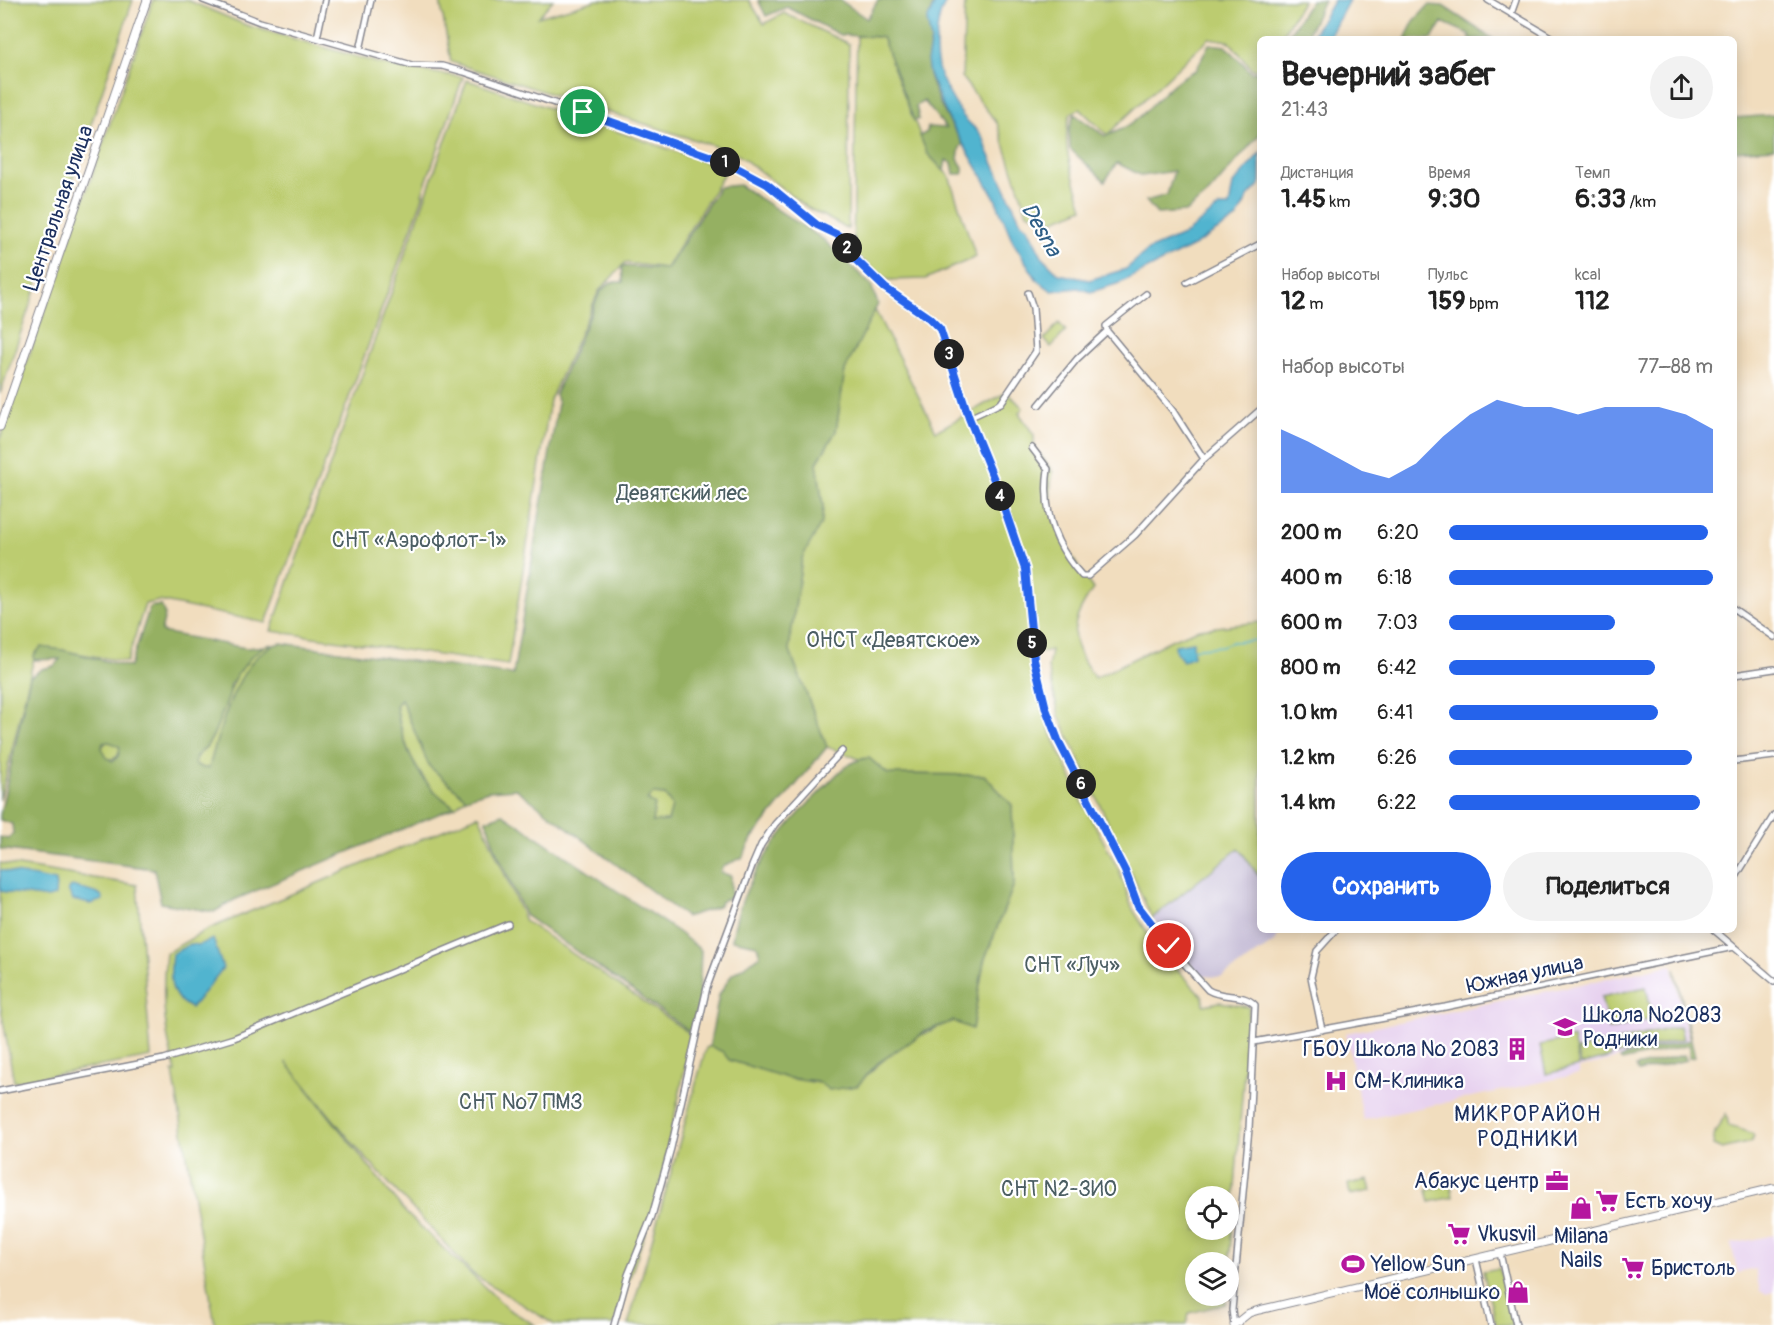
<!DOCTYPE html>
<html lang="ru">
<meta charset="utf-8">
<style>
body{margin:0;font-family:Pangolin,sans-serif;background:#f2f2f2;color:#222;height:100vh;display:flex;flex-direction:column;font-size:22px;white-space:nowrap}
*{box-sizing:border-box;margin:0}
p{font-size:20px;color:#767676}
.icon{flex:none;width:33px;height:33px;fill:none;stroke:currentColor;stroke-width:2;stroke-linecap:round;stroke-linejoin:round}
.map{position:relative;flex:1;overflow:hidden}
.sheet{position:absolute;left:1257px;top:36px;width:480px;height:897px;display:flex;flex-direction:column;background:#fff;border-radius:9px;box-shadow:0 3px 15px #0003}
.sheet>*{flex:none}
.controls{position:absolute;left:1185px;top:1186px;display:grid;gap:12px}
.controls a{display:grid;place-items:center;width:54px;height:54px;border-radius:50%;background:#fff;box-shadow:0 3px 15px #0003;font-size:30px}
.pin{position:absolute;display:grid;place-items:center;width:51px;height:51px;color:#fff;margin:-26px;border:3px solid #fff;border-radius:50%;box-shadow:0 2px 6px #0007}
.km{position:absolute;width:30px;height:30px;margin:-15px;border-radius:50%;background:#222;color:#fff;font-size:16px;line-height:30px;text-align:center}
.round{display:grid;place-items:center;flex:none;width:63px;height:63px;border-radius:32px;background:#f2f2f2}
.head{display:flex;align-items:center;justify-content:space-between;height:102px;padding:0 24px}
h1{font-size:33px;font-weight:700;line-height:45px}
.figures{display:grid;grid-template-columns:repeat(3,1fr);gap:9px;height:102px;padding:6px 24px}
.figures div{display:grid;align-content:center}
.figures b{font-size:26px;font-weight:700}
.figures small{font-size:16px;font-weight:400}
.figures p{font-size:16px}
.chart{height:168px;padding:12px 24px}
.chart p{display:flex;justify-content:space-between}
.chart svg{width:100%;height:108px;margin-top:6px;fill:#2563eb;opacity:.7}
.action{display:flex;gap:12px;margin-top:auto;padding:12px 24px}
.action a{flex:1;height:69px;border-radius:36px;background:#2563eb;color:#fff;font-size:24px;font-weight:700;line-height:69px;text-align:center}
.action a+a{background:#f2f2f2;color:#222}
ul{padding:0 24px;list-style:none;font-size:20px}
li{display:grid;grid-template-columns:96px 72px 1fr;align-items:center;height:45px}
li i{height:15px;border-radius:8px;background:#2563eb}
.map>svg:first-child{display:block}
.built{fill:#e7d2ef}
.industrial{fill:#c8bfd8}
.green{fill:#bccc6f;stroke:#6c7e66;stroke-width:1.5;fill-rule:evenodd}
.forest{fill:#95b062;stroke:#587060;stroke-width:1.5;fill-rule:evenodd}
.water{fill:#51b4cf;stroke:#367296;stroke-width:1.5}
.lines{fill:none;stroke-linecap:round;stroke-linejoin:round}
.stream{stroke:#51b4cf;stroke-width:1.5}
.street-casing{stroke:#86868e;stroke-width:8}
.secondary-casing{stroke:#86868e;stroke-width:9}
.street{stroke:#fff;stroke-width:5}
.secondary{stroke:#fff;stroke-width:7}
.route-casing{stroke:#fff;stroke-width:12}
.route{stroke:#2563eb;stroke-width:8}
.labels{text-anchor:middle;stroke-width:4.5;stroke-linejoin:round;paint-order:stroke}
.street-label{font-size:21px;fill:#1b2f5e;stroke:#fff}
.park-label{font-size:21px;fill:#4b5e63;stroke:#fff}
.poi-label{font-size:21px;fill:#1b2f5e;stroke:#fff;text-anchor:start}
.water-label{font-size:22px;font-style:italic;fill:#2e5e86;stroke:#fff}
.neighbourhood-label{font-size:22px;letter-spacing:1.5px;fill:#1b2f5e;stroke:#fff}
</style>
<div class="map">
<svg width="1774" height="1325" viewBox="0 0 1774 1325">
<rect width="100%" height="100%" fill="#fff"/>
<filter id="ink" filterUnits="userSpaceOnUse"><feTurbulence type="fractalNoise" baseFrequency=".0167" numOctaves="2"/><feDisplacementMap in="SourceGraphic" scale="12" xChannelSelector="R" yChannelSelector="G"/><feConvolveMatrix kernelMatrix="1 2 1 2 8 2 1 2 1" color-interpolation-filters="sRGB"/></filter>
<filter id="wash" filterUnits="userSpaceOnUse"><feTurbulence type="fractalNoise" baseFrequency=".008" numOctaves="4" result="noise"/><feDisplacementMap in="SourceGraphic" scale="24" xChannelSelector="R" yChannelSelector="G"/><feGaussianBlur stdDeviation="1.35" result="paint"/><feColorMatrix in="noise" values="0 0 0 0 0 0 0 0 0 0 0 0 0 0 0 0 0 1.4 0 .05"/><feComposite in="paint" operator="in"/></filter>
<g filter="url(#wash)">
<rect width="100%" height="100%" fill="#f1ddbe"/>
<path class="built" d="M 1672,965 L 1688,1040 L 1579,1068 L 1579,1074 L 1363,1120 L 1346,1033 Z
M 1774,1235 L 1774,1292 L 1765,1294 L 1760,1291 L 1755,1269 L 1738,1273 L 1731,1244 Z"/>
<path class="industrial" d="M 1240,848 L 1260,878 L 1260,930 L 1278,930 L 1276,941 L 1222,977 L 1200,976 L 1152,918 Z"/>
<path class="green" d="M 0,0 L 133,0 L 0,394 Z
M 153,0 L 187,0 L 246,25 L 393,67 L 463,77 L 422,194 L 424,194 L 266,623 L 159,601 L 145,604 L 127,662 L 58,650 L 34,658 L 0,800 L 0,439 Z
M 440,0 L 553,0 L 538,17 L 597,0 L 749,0 L 764,24 L 784,13 L 849,44 L 848,229 L 808,208 L 736,153 L 451,62 Z
M 965,0 L 1303,0 L 1280,39 L 1260,39 L 1260,71 L 1252,69 L 1229,41 L 1209,38 L 1107,135 L 1080,109 L 1071,113 C 1059,144 1074,177 1083,208 L 1050,222 L 1027,213 L 997,123 L 962,78 Z
M 857,36 L 882,37 L 927,153 L 949,176 L 976,257 L 925,279 L 889,280 L 853,254 Z
M 467,80 L 727,169 L 666,268 L 625,263 L 599,291 L 550,400 L 508,665 L 271,631 Z
M 875,310 L 936,431 L 1007,392 L 1023,408 L 1019,413 L 1034,435 L 1034,446 L 1053,472 C 1042,516 1069,554 1093,589 C 1068,626 1068,641 1095,678 L 1173,639 L 1199,629 L 1260,622 L 1260,878 L 1239,848 L 1152,918 L 1059,716 L 1048,668 L 1051,650 L 1029,655 L 1049,728 L 1082,801 L 1119,870 L 1132,908 L 1155,945 L 1203,997 L 1204,1005 L 1220,1002 L 1249,1007 L 1229,1264 L 1196,1263 L 1196,1296 L 1226,1296 L 1225,1304 L 1189,1313 L 1187,1325 L 628,1325 L 706,1048 L 710,1046 L 787,1078 L 843,1087 L 857,1086 C 882,1056 917,1035 953,1021 L 972,1029 L 984,961 L 1014,884 L 1012,805 L 984,775 L 888,774 L 869,758 L 859,759 L 827,747 L 789,649 L 802,558 L 823,506 L 817,463 L 836,431 L 845,370 ZM 1196,1197 L 1228,1197 L 1228,1230 L 1196,1230 Z
M 1059,323 L 1066,331 L 1051,347 L 1044,339 Z
M 272,644 C 234,672 221,724 209,768 L 202,768 L 194,764 C 196,754 207,748 212,738 C 226,710 235,650 272,644 Z
M 401,699 L 429,766 L 466,798 L 455,807 C 418,785 403,746 396,705 Z
M102 750a9 9 0 1 1 18 0a9 9 0 1 1-18 0Z
M 653,794 L 665,795 L 673,806 L 668,821 L 652,822 L 647,800 Z
M 479,815 L 525,921 L 692,1035 L 658,1194 L 614,1325 L 555,1325 L 473,1274 L 361,1153 L 286,1062 L 406,1213 L 508,1309 L 535,1325 L 215,1325 L 173,1072 L 176,1072 C 164,1033 161,993 166,953 L 204,931 Z
M 0,863 L 137,885 L 151,1057 L 14,1082 L 0,1004 Z
M 1646,987 L 1653,1018 L 1609,1030 L 1601,997 Z
M 1680,1026 L 1683,1039 L 1617,1055 L 1614,1042 Z
M 1573,1038 L 1579,1066 L 1546,1074 L 1540,1045 Z
M 1608,1042 L 1611,1057 L 1581,1065 L 1577,1050 Z
M 1726,1114 L 1729,1126 L 1752,1133 L 1754,1137 L 1751,1142 L 1722,1149 L 1713,1145 L 1715,1132 Z
M 1368,1180 L 1371,1191 L 1350,1195 L 1348,1184 Z
M 1451,1184 L 1453,1197 L 1430,1202 L 1427,1190 Z
M 1499,1268 L 1513,1325 L 1496,1325 L 1483,1271 Z"/>
<path class="forest" d="M 758,0 L 840,0 L 867,19 L 878,0 L 936,0 C 925,20 930,20 931,40 C 931,51 926,61 929,73 C 934,97 950,123 963,144 L 960,147 L 958,159 L 963,167 L 963,174 L 954,174 L 952,163 L 946,160 L 944,171 L 927,153 L 920,136 L 927,132 L 928,127 L 946,128 L 924,101 L 916,106 L 919,119 L 914,121 L 882,37 L 840,35 L 787,7 L 766,16 Z
M 1311,0 L 1324,0 L 1305,39 L 1286,39 Z
M 1429,5 L 1443,6 L 1493,39 L 1470,39 L 1469,34 L 1442,22 L 1432,39 L 1405,39 L 1414,21 Z
M 1209,44 L 1226,46 L 1251,72 L 1260,73 L 1260,134 L 1209,193 L 1185,212 L 1157,214 L 1146,201 L 1167,195 L 1174,171 L 1142,176 L 1117,163 L 1105,181 L 1070,149 L 1069,129 L 1074,114 L 1105,136 C 1152,121 1156,87 1196,70 Z
M 1774,115 L 1774,148 L 1734,151 L 1734,118 Z
M 739,185 L 823,239 L 871,285 L 878,304 L 845,370 L 836,431 L 817,463 L 823,506 L 822,522 L 802,558 L 789,649 L 827,747 L 753,837 L 742,858 L 723,866 L 720,872 L 731,876 L 731,898 L 723,900 L 717,907 L 686,917 L 516,789 L 488,791 L 466,798 L 429,766 L 401,699 L 396,706 C 403,747 418,785 455,807 L 234,900 L 214,912 L 161,903 L 154,869 L 0,849 L 0,837 L 8,839 L 13,833 L 12,824 L 0,820 L 0,815 L 30,677 L 42,669 L 54,666 L 60,659 L 34,660 L 34,655 L 41,647 L 63,650 L 130,667 L 150,607 L 161,605 L 165,615 L 161,632 L 246,648 L 264,646 L 251,657 L 231,683 L 229,696 L 213,736 L 207,746 L 196,757 L 195,764 L 202,768 L 209,768 C 219,732 239,650 281,643 L 513,675 L 558,403 L 555,395 L 600,292 L 611,282 L 623,282 L 622,266 L 667,269 L 719,187 ZM 109,742 L 120,747 L 118,756 L 113,761 L 107,758 L 102,748 L 103,743 ZM 653,794 L 665,795 L 672,806 L 668,821 L 652,822 L 655,805 L 647,800 Z
M 869,758 L 888,774 L 984,775 L 1012,805 L 1014,884 L 984,961 L 972,1029 L 953,1021 L 926,1031 L 878,1063 L 857,1086 L 829,1090 L 817,1081 L 787,1078 L 729,1060 L 723,1052 L 710,1046 L 710,1043 L 719,995 L 732,974 L 760,956 L 757,945 L 732,940 C 740,881 780,831 821,791 C 835,776 847,760 869,758 Z
M 503,814 L 678,932 L 701,950 L 699,1002 L 692,1033 L 525,915 L 495,848 L 486,820 Z
M 1675,969 L 1695,1057 L 1689,1058 L 1689,1045 L 1622,1061 L 1620,1059 L 1624,1056 L 1690,1040 Z
M 1684,1055 L 1686,1060 L 1638,1072 L 1636,1067 Z"/>
<path class="water" d="M 936,0 L 948,0 C 936,13 934,50 938,67 C 940,79 956,106 963,116 C 973,129 984,132 987,149 L 1021,222 L 1028,228 L 1043,258 L 1059,274 L 1089,280 L 1126,269 L 1148,250 L 1185,234 L 1219,207 L 1229,207 L 1233,184 L 1260,153 L 1260,184 L 1248,197 L 1237,218 L 1195,245 L 1120,283 L 1091,292 L 1078,288 L 1052,291 L 1037,280 L 1013,242 L 994,196 L 949,120 L 929,74 L 927,61 L 931,40 L 927,21 Z
M 1334,0 L 1349,0 L 1328,39 L 1310,39 Z
M 1193,642 L 1193,656 L 1183,661 L 1176,652 L 1175,645 Z
M 0,870 L 56,881 L 55,896 L 48,898 L 0,891 Z
M 72,886 L 101,895 L 103,900 L 90,904 L 73,900 L 68,890 Z
M 213,939 L 223,968 L 191,1008 C 167,997 170,976 172,954 L 190,944 L 199,945 Z"/>
<g class="lines">
<path class="stream" d="M 1191,649 L 1222,646 L 1232,642 L 1260,640"/>
</g>
</g>
<g filter="url(#ink)">
<g class="lines">
<g class="street-casing">
<path id="street" d="M 203,0 L 260,22 L 412,65 L 442,66 L 464,72 L 726,162 L 767,184 L 817,225 L 844,238 L 853,237
M 1488,0 L 1554,39
M 1511,14 L 1516,0
M 317,38 L 325,0
M 360,50 L 371,0
M 838,235 C 853,253 866,271 884,287 C 901,303 923,312 940,329 L 969,418 L 997,487 L 1024,565 L 1034,660 L 1046,709 L 1058,740 L 1125,871 L 1138,906 L 1155,931 L 1208,990 C 1223,999 1243,992 1255,1005 L 1249,1129 L 1232,1310 L 1234,1325
M 1187,282 L 1260,244
M 1107,331 L 1106,326 L 1146,294
M 1039,405 L 1077,359 L 1107,331 L 1173,411 L 1204,459 L 1260,410
M 969,418 L 1001,403 L 1036,351 L 1033,308 L 1028,293
M 1032,448 L 1048,469 C 1042,510 1055,546 1082,576 L 1088,576 L 1135,535 L 1204,459
M 1734,609 L 1774,637
M 1734,675 L 1774,669
M 1734,761 L 1774,756
M 1734,880 L 1774,815
M 1714,930 L 1774,981
M 1322,1030 L 1311,977 L 1317,951 L 1336,930
M 1254,1042 L 1445,1007 L 1734,947
M 0,1091 L 164,1059 L 234,1038 L 508,924
M 1500,1253 L 1516,1325
M 1476,1259 L 1491,1325
M 614,1325 L 628,1275 L 652,1216 L 671,1148 L 707,987 L 752,866 L 761,845 L 775,824 L 842,751"/>
</g>
<g class="secondary-casing">
<path id="secondary" d="M 0,427 L 147,0
M 1234,1325 L 1249,1313 L 1259,1310 L 1774,1188"/>
</g>
<use href="#street" class="street"/>
<use href="#secondary" class="secondary"/>
</g>
</g>
<g class="lines" filter="url(#ink)">
<g class="route-casing">
<path id="route" d="M 583,112 L 726,162 L 767,184 L 817,225 L 838,235 L 855,259 L 885,288 L 929,318 L 940,329 L 969,418 L 997,487 L 1025,569 L 1034,660 L 1046,709 L 1058,740 L 1125,871 L 1138,906 L 1169,946"/>
</g>
<use href="#route" class="route"/>
</g>
<defs>
<g id="school-bare" transform="scale(1.8)"><path d="M0-5L7-2L0 1L-7-2ZM-4 1L0 2.5L4 1V4Q0 6-4 4Z" fill="#b5179e" stroke="#fff" stroke-width="2.5" paint-order="stroke"/></g>
<g id="building-bare" transform="scale(1.8)"><path d="M-4-6H4V6H1V3H-1V6H-4ZM-2.5-4.3h1.7v1.8h-1.7ZM.8-4.3h1.7v1.8H.8ZM-2.5-1h1.7V.8h-1.7ZM.8-1h1.7V.8H.8Z" fill="#b5179e" stroke="#fff" stroke-width="2.5" paint-order="stroke"/></g>
<g id="hospital-bare" transform="scale(1.8)"><path d="M-5-5h3v3.5h4V-5h3V5h-3V1.5h-4V5h-3Z" fill="#b5179e" stroke="#fff" stroke-width="2.5" paint-order="stroke"/></g>
<g id="office-bare" transform="scale(1.8)"><path d="M-6-3h4V-5.5h4V-3h4V5H-6ZM-1-4.5V-3h2v-1.5ZM-6 0V1H6V0Z" fill="#b5179e" stroke="#fff" stroke-width="2.5" paint-order="stroke"/></g>
<g id="supermarket-bare" transform="scale(1.8)"><path d="M-6-5.5h2.5l.6 2H6L4.5 2H-2.5L-4.4-4H-6ZM-1.5 3.2a1.3 1.3 0 1 0 .1 0ZM3 3.2a1.3 1.3 0 1 0 .1 0Z" fill="#b5179e" stroke="#fff" stroke-width="2.5" paint-order="stroke"/></g>
<g id="shop-bare" transform="scale(1.8)"><path d="M-5-2.5h2.3a2.7 3.5 0 0 1 5.4 0H5L5.5 6h-11ZM-1.5-2.5h3a1.5 2.3 0 0 0-3 0Z" fill="#b5179e" stroke="#fff" stroke-width="2.5" paint-order="stroke"/></g>
<g id="stadium-bare" transform="scale(1.8)"><path d="M0-5a6.5 5 0 1 0 0 10a6.5 5 0 1 0 0-10ZM-3.5-1.8h7v3.6h-7Z" fill="#b5179e" stroke="#fff" stroke-width="2.5" paint-order="stroke"/></g>
</defs>
<g fill-rule="evenodd">
<use href="#school-bare" x="1565" y="1027"/>
<use href="#building-bare" x="1517" y="1049"/>
<use href="#hospital-bare" x="1336" y="1081"/>
<use href="#office-bare" x="1557" y="1181"/>
<use href="#supermarket-bare" x="1607" y="1201"/>
<use href="#shop-bare" x="1581" y="1208"/>
<use href="#supermarket-bare" x="1459" y="1234"/>
<use href="#stadium-bare" x="1353" y="1264"/>
<use href="#supermarket-bare" x="1633" y="1268"/>
<use href="#shop-bare" x="1518" y="1292"/>
</g>
<g class="labels">
<g class="street-label">
<text transform="translate(58 208) rotate(-71)" y="7">Центральная улица</text>
<text transform="translate(1525 974) rotate(-12)" y="7">Южная улица</text>
</g>
<g class="park-label">
<text x="682" y="500">Девятский лес</text>
<text x="419" y="547">СНТ «Аэрофлот-1»</text>
<text x="893" y="647">ОНСТ «Девятское»</text>
<text x="1072" y="972">СНТ «Луч»</text>
<text x="521" y="1109">СНТ №7 ПМЗ</text>
<text x="1059" y="1196">СНТ N2-ЗИО</text>
</g>
<g class="poi-label">
<text x="1583" y="1022">Школа №2083<tspan x="1583" dy="24">Родники</tspan></text>
<text x="1499" y="1056" text-anchor="end">ГБОУ Школа № 2083</text>
<text x="1354" y="1088">СМ-Клиника</text>
<text x="1539" y="1188" text-anchor="end">Абакус центр</text>
<text x="1625" y="1208">Есть хочу</text>
<text x="1477" y="1241">Vkusvil</text>
<text x="1581" y="1243" text-anchor="middle">Milana<tspan x="1581" dy="24">Nails</tspan></text>
<text x="1371" y="1271">Yellow Sun</text>
<text x="1651" y="1275">Бристоль</text>
<text x="1500" y="1299" text-anchor="end">Моё солнышко</text>
</g>
<g class="water-label">
<text transform="translate(1042 229) rotate(60)" y="8">Desna</text>
</g>
<g class="neighbourhood-label">
<text x="1528" y="1121">МИКРОРАЙОН<tspan x="1528" dy="25">РОДНИКИ</tspan></text>
</g>
</g>
</svg>
<div class="controls">
<a><svg class="icon" aria-label="locate" viewBox="0 0 24 24"><circle cx="12" cy="12" r="6"/><path d="M12 2v4M12 18v4M2 12h4M18 12h4"/></svg></a>
<a><svg class="icon" aria-label="layers" viewBox="0 0 24 24"><path d="M12 4l9 5-9 5-9-5zM3 14l9 5 9-5"/></svg></a>
</div>
<div class="pin" style="left:583px;top:112px;background:#1e9e55"><svg class="icon" aria-label="arrive" viewBox="0 0 24 24"><path d="M6 21V4h12l-3 4 3 4H6"/></svg></div>
<div class="pin" style="left:1169px;top:946px;background:#d93025"><svg class="icon" aria-label="check" viewBox="0 0 24 24"><path d="M5 12l5 5 9-10"/></svg></div>
<b class="km" style="left:725px;top:162px">1</b>
<b class="km" style="left:847px;top:248px">2</b>
<b class="km" style="left:949px;top:354px">3</b>
<b class="km" style="left:1000px;top:496px">4</b>
<b class="km" style="left:1032px;top:643px">5</b>
<b class="km" style="left:1081px;top:784px">6</b>
<section class="sheet">
<div class="head"><div><h1>Вечерний забег</h1><p>21:43</p></div><a class="round"><svg class="icon" aria-label="share" viewBox="0 0 24 24"><path d="M12 15V3M7 8l5-5 5 5M5 13v7h14v-7"/></svg></a></div>
<div class="figures">
<div><p>Дистанция</p><b>1.45<small> km</small></b></div>
<div><p>Время</p><b>9:30</b></div>
<div><p>Темп</p><b>6:33<small> /km</small></b></div>
</div>
<div class="figures">
<div><p>Набор высоты</p><b>12<small> m</small></b></div>
<div><p>Пульс</p><b>159<small> bpm</small></b></div>
<div><p>kcal</p><b>112</b></div>
</div>
<div class="chart"><p><span>Набор высоты</span>77–88 m</p>
<svg viewBox="0 0 160 44" preserveAspectRatio="none"><path d="M0 44V18L10 23L20 29L30 35L40 38L50 32L60 21L70 12L80 6L90 9L100 9L110 12L120 9L130 9L140 9L150 12L160 18V44z"/></svg>
</div>
<ul>
<li><b>200 m</b>6:20<i style="width:98%"></i></li>
<li><b>400 m</b>6:18<i style="width:100%"></i></li>
<li><b>600 m</b>7:03<i style="width:63%"></i></li>
<li><b>800 m</b>6:42<i style="width:78%"></i></li>
<li><b>1.0 km</b>6:41<i style="width:79%"></i></li>
<li><b>1.2 km</b>6:26<i style="width:92%"></i></li>
<li><b>1.4 km</b>6:22<i style="width:95%"></i></li>
</ul>
<div class="action"><a>Сохранить</a><a>Поделиться</a></div>
</section>
</div>
